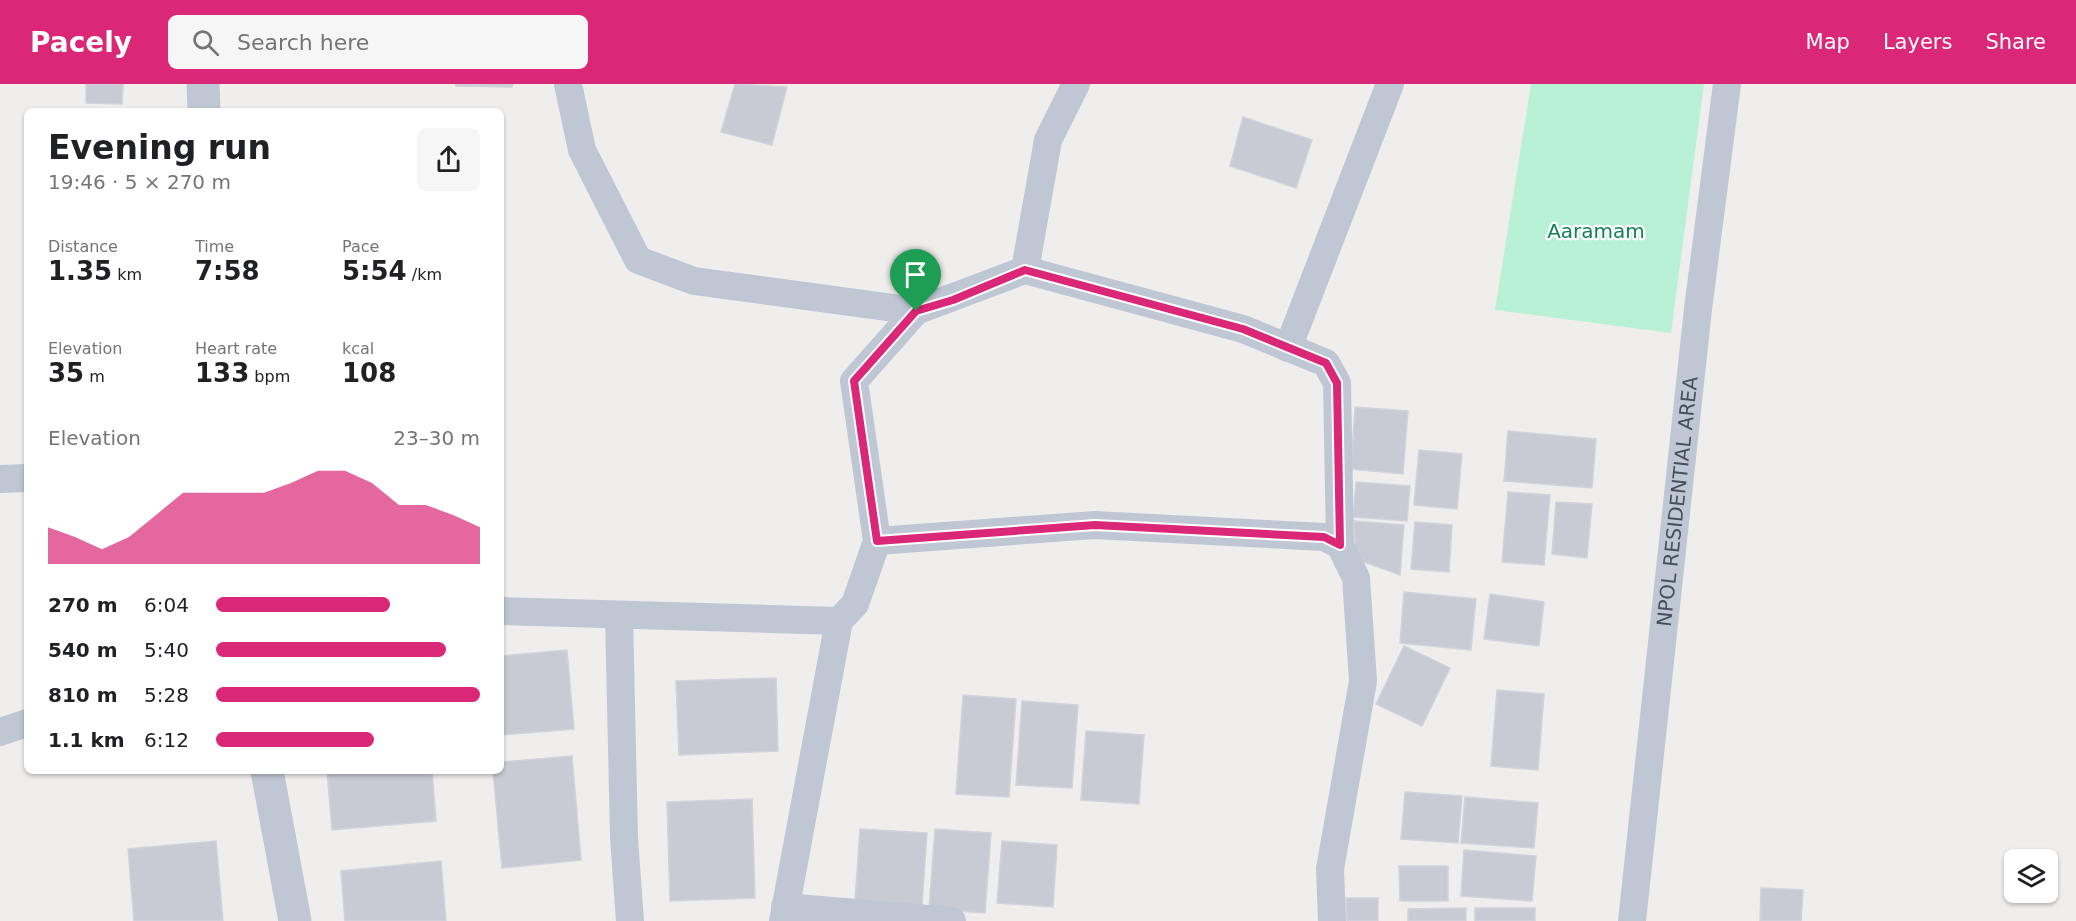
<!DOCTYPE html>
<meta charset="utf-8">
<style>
body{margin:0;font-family:"DejaVu Sans",sans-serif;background:#f6f6f6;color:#202124;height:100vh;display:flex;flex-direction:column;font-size:22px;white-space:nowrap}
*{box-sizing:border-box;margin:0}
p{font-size:20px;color:#757577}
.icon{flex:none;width:33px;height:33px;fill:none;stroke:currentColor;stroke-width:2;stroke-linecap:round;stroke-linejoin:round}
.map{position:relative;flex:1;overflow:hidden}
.sheet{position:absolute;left:24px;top:24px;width:480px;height:666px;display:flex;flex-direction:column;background:#fff;border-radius:9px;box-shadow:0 2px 4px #0004}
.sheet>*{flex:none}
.tools{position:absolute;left:2004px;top:765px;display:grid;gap:12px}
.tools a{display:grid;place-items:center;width:54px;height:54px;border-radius:9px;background:#fff;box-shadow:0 2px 4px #0004;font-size:30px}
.pin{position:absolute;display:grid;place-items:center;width:51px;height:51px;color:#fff;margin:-62px -26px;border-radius:50% 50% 50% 0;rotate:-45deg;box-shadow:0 0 6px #0007}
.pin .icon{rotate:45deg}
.round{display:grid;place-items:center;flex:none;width:63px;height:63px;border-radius:9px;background:#f6f6f6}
.summary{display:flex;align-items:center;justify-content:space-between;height:102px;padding:0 24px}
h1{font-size:33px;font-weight:800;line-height:45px}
.stats{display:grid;grid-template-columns:repeat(3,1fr);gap:9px;height:102px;padding:6px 24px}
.stats div{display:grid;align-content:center}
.stats b{font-size:26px;font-weight:800}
.stats small{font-size:16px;font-weight:400}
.stats p{font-size:16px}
.chart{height:168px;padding:12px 24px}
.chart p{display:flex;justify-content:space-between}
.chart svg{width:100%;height:108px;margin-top:6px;fill:#db2777;opacity:.7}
ul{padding:0 24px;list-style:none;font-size:20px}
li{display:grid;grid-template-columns:96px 72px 1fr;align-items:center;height:45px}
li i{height:15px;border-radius:8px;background:#db2777}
header{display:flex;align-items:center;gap:36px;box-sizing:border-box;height:84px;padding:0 30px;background:#db2777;color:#fff}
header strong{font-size:28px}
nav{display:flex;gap:33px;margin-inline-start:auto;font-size:21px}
.search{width:420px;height:54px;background:#f6f6f6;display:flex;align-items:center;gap:15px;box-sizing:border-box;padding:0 21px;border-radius:9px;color:#757577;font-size:22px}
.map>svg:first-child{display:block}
.green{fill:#b9f1d6}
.building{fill:#c9cbd4;stroke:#d1d2da;stroke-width:1.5}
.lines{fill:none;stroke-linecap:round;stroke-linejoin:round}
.minor{stroke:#c0c7d4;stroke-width:28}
.tertiary{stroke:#c0c7d4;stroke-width:33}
.route-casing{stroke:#fff;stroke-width:12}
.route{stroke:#db2777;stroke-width:8}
.labels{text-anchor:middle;stroke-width:4.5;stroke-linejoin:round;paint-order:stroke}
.park-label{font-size:20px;fill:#128158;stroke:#fff}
.street-label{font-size:20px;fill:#454e5c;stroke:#fff}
</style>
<header>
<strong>Pacely</strong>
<div class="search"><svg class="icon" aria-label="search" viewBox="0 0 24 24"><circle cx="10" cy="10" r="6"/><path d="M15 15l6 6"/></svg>Search here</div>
<nav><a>Map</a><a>Layers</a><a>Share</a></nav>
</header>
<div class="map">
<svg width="2076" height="837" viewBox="0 0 2076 837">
<rect width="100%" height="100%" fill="#f0eeed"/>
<path class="green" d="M 1531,0 L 1704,0 L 1671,249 L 1495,226 Z"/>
<path class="building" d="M 86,0 L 123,0 L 122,20 L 86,19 Z
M 456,0 L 513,0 L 512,3 L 456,2 Z
M 735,0 L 787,3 L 772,61 L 721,48 Z
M 1243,33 L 1312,56 L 1296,104 L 1230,82 Z
M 1355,323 L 1408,327 L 1403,390 L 1351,385 Z
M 1508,347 L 1596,355 L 1592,404 L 1504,397 Z
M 1419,366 L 1462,370 L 1457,425 L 1414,421 Z
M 1356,398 L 1410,402 L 1407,437 L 1353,433 Z
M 1508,408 L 1550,411 L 1544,481 L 1502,478 Z
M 1556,418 L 1592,420 L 1587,474 L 1552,470 Z
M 1354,437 L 1404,441 L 1400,491 L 1356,475 Z
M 1415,438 L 1452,441 L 1449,488 L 1411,485 Z
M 1404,508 L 1476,515 L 1471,566 L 1400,559 Z
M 1490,510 L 1544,518 L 1539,562 L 1484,555 Z
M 1404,562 L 1450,584 L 1422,642 L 1376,620 Z
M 567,566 L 574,645 L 501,651 L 501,572 Z
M 776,594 L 778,667 L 679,671 L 676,597 Z
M 1497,606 L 1544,610 L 1538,686 L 1491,682 Z
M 963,611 L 1016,615 L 1009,713 L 956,710 Z
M 1022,617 L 1078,621 L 1072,704 L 1016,701 Z
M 1086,647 L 1144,651 L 1139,720 L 1081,716 Z
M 572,672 L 581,776 L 502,784 L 493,687 L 501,687 L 501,678 Z
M 327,687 L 432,687 L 436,737 L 332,746 Z
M 1405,708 L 1462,712 L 1458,759 L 1401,755 Z
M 1465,713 L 1538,719 L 1534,764 L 1461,759 Z
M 752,715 L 755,814 L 670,817 L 667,718 Z
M 860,745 L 927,749 L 922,822 L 855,817 Z
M 935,745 L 991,749 L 985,829 L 929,825 Z
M 216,757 L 223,837 L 134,837 L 128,765 Z
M 1002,757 L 1057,761 L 1053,823 L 997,819 Z
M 1464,766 L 1536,772 L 1532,817 L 1461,812 Z
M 441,777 L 446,837 L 345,837 L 341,787 Z
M 1399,782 L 1448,782 L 1448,817 L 1400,817 Z
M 1761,804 L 1803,806 L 1801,837 L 1760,837 Z
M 1346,814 L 1378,814 L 1378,837 L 1347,837 Z
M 1466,824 L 1466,837 L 1408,837 L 1408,825 Z
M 1475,824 L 1535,824 L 1535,837 L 1475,837 Z"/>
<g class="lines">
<g class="minor">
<path d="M 568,0 L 582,66 L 638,176 L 694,197 L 916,227"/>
<path d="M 1025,186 L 1048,56 L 1076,0"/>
<path d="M 1288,264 L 1390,0"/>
<path d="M 0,395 L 27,394"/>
<path d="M 877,457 L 1095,441 L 1324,453 L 1340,461"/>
<path d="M 501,527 L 839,537"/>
<path d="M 619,532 L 624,754 L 630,837"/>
<path d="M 0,648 L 27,639"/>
<path d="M 785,823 L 952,837"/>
<path d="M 783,837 L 839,537 L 855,520 L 877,457 L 854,297 L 916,227 L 1025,186 L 1243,245 L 1326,279 L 1337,299 L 1340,461 L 1356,494 L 1363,597 L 1330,785 L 1332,837"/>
<path id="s1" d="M 1632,837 L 1698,225 L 1727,0"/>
</g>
<path class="tertiary" d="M 203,0 L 204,27
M 267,687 L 295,837"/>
</g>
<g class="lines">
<g class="route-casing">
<path id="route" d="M 1025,186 L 1243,245 L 1326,279 L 1337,299 L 1340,461 L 1324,453 L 1095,441 L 877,457 L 854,297 L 916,227 L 953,216 Z"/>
</g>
<use href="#route" class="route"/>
</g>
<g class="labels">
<g class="park-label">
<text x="1596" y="154">Aaramam</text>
</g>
<g class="street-label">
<text dy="7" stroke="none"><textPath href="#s1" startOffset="422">NPOL RESIDENTIAL AREA</textPath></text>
</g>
</g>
</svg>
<div class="tools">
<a><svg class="icon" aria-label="layers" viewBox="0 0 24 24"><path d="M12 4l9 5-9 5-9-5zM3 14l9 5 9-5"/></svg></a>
</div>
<div class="pin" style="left:916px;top:227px;background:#1e9e55"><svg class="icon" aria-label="arrive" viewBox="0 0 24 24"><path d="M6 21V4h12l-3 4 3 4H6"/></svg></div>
<section class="sheet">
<div class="summary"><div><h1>Evening run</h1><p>19:46 · 5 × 270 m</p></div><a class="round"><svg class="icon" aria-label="share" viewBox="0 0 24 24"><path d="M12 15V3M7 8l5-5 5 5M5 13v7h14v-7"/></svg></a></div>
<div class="stats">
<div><p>Distance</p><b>1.35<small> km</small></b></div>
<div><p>Time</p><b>7:58</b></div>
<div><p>Pace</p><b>5:54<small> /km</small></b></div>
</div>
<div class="stats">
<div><p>Elevation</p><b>35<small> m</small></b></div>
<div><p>Heart rate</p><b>133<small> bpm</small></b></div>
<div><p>kcal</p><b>108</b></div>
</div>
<div class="chart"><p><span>Elevation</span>23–30 m</p>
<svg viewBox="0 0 160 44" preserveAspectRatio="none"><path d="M0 44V29L10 33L20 38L30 33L40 24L50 15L60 15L70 15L80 15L90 11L100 6L110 6L120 11L130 20L140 20L150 24L160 29V44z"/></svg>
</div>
<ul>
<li><b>270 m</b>6:04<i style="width:66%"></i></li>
<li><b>540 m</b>5:40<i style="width:87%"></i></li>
<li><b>810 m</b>5:28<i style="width:100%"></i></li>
<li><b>1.1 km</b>6:12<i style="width:60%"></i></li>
</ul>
</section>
</div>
